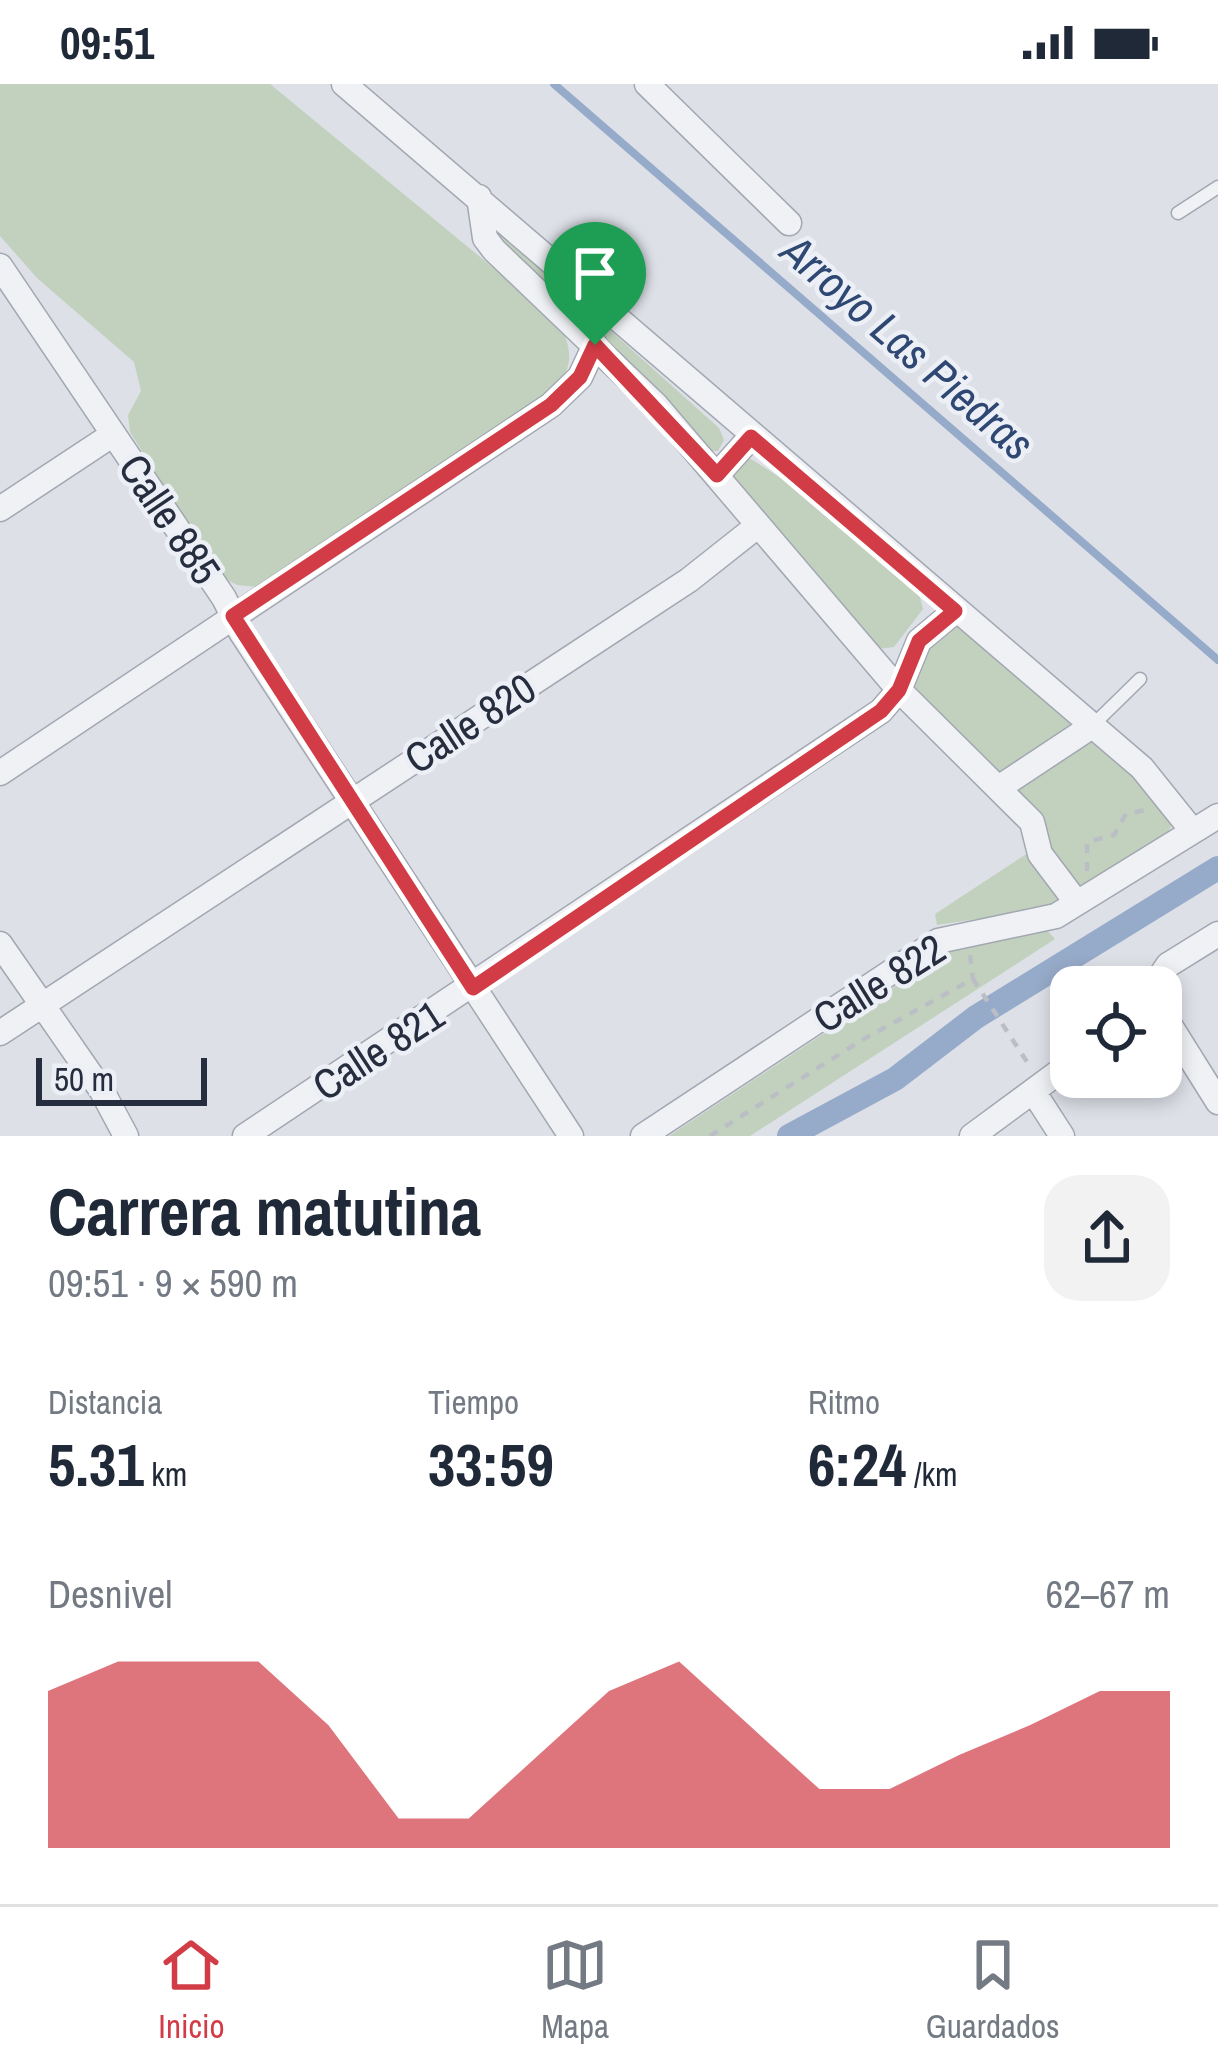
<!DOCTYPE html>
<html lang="es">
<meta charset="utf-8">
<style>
body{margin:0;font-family:"Archivo Narrow",sans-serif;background:#f2f2f3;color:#1f2937;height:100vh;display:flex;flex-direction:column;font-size:45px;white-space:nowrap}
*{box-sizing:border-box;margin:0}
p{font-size:39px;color:#747a83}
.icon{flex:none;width:66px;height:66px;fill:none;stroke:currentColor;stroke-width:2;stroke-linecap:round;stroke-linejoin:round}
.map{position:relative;height:1052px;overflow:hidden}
.details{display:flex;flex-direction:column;background:#fff;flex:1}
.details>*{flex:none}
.fabs{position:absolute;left:1050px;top:882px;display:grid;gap:24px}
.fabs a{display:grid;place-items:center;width:132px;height:132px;border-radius:24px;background:#fff;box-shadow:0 6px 18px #0003;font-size:60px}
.scale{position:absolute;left:36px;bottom:30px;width:171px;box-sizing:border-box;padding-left:12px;border:6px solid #262d3e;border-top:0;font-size:33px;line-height:42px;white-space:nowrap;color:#262d3e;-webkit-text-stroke:9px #eceff5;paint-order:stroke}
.pin{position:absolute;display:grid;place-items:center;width:102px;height:102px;color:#fff;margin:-123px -51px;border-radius:50% 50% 50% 0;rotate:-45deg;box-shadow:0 0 12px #0007}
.pin .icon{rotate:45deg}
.round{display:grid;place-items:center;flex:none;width:126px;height:126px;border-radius:36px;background:#f2f2f3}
.head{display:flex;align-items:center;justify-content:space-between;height:204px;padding:0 48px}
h1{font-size:66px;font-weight:800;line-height:90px}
.metrics{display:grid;grid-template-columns:repeat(3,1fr);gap:18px;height:204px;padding:12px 48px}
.metrics div{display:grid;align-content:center}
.metrics b{font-size:60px;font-weight:800}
.metrics small{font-size:33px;font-weight:400}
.metrics p{font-size:33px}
.chart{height:336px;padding:24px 48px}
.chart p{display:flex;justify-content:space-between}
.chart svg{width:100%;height:216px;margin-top:12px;fill:#d23c46;opacity:.7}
.status{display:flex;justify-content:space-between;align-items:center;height:84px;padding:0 60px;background:#fff;direction:ltr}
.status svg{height:33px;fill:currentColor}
.dock{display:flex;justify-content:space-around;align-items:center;height:168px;border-top:3px solid #e0e1e3;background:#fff;font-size:33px;color:#747a83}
.dock a{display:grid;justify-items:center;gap:6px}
.dock .selected{color:#d23c46}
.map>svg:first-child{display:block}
.green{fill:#c1d1bd}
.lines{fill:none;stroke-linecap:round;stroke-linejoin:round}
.stream{stroke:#96aac9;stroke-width:8}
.canal{stroke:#96aac9;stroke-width:24}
.lane-casing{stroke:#a2a7b1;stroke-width:15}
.street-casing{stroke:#a2a7b1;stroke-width:27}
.path{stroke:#bbbec5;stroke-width:4.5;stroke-dasharray:9 9;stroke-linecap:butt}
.lane{stroke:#eff1f5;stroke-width:12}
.street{stroke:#eff1f5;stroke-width:24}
.route-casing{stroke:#fff;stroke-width:24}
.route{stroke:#d23c46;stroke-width:15}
.labels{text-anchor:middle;stroke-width:9;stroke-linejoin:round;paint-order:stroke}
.street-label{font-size:42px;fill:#262d3e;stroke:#eceff5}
.water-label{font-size:45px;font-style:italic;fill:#2f4873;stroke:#eceff5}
</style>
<div class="status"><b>09:51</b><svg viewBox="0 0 49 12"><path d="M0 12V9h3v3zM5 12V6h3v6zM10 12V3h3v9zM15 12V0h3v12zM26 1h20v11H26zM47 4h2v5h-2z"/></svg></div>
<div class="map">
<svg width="1218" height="1052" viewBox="0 0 1218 1052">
<rect width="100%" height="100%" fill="#dde0e7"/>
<path class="green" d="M 0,0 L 270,0 L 559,238 C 573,267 575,287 549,309 L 259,503 L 237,501 L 220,492 L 130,348 L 128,331 L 141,307 L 134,278 L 37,194 L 0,152 Z
M 487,136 L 719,344 L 724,356 L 718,367 L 706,367 L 500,167 Z
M 751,375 L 803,408 L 918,506 L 923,525 L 894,563 L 878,565 L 730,394 L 740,377 Z
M 954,535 L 1076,643 L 1002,692 L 906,605 L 910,582 Z
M 1090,655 L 1154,712 L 1171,742 L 1167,751 L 1076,809 L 1011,707 Z
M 1028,769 L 1060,815 L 1045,825 L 937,841 L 935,830 Z
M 1046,845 L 1055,855 L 750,1052 L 669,1052 L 956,862 Z"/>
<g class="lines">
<path class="stream" d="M 554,0 L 1218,576"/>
<path class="canal" d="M 789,1052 L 895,995 L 976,933 L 1218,784"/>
<g class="lane-casing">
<path id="lane" d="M 1178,129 L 1218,103
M 1093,641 L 1140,595"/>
</g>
<g class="street-casing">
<path id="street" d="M 344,0 L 1142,684 L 1191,745
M 647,0 L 789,139
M 479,113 L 485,154 L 494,166 L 656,321 L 899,606 L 1032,738 L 1040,770 L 1077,819
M 0,182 L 224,514 L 241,548 L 571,1052
M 717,391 L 751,353
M 0,425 L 112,351
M 0,689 L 551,321 L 580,293 L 595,261
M 1000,703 L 1092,642
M 0,860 L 102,1007 L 126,1052
M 1153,903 L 1168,881 L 1218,850
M 1161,927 L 1218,1018
M 0,949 L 689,496 L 756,443
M 1033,1007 L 1062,1052
M 245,1052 L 881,627 L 899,606 L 919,557 L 955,527
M 643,1052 L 938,857 L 1056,832 L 1218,732
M 972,1052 L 1071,979"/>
</g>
<path class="path" d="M 1087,787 L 1087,758 L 1114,751 L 1126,730 L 1146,726
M 970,871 L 973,895
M 710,1052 L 862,956 L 973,895 L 1029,981"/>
<use href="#lane" class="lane"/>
<use href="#street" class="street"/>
</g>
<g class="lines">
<g class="route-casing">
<path id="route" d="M 595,261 L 717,391 L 751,353 L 955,527 L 919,557 L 899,606 L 881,627 L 473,904 L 233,532 L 551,321 L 580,293 Z"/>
</g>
<use href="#route" class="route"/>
</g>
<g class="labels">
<g class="street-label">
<text transform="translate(170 435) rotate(56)" y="15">Calle 885</text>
<text transform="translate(470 639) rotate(-33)" y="15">Calle 820</text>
<text transform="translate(879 899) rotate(-32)" y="15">Calle 822</text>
<text transform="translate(378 966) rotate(-33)" y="15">Calle 821</text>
</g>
<g class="water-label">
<text transform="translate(908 263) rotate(41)" y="16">Arroyo Las Piedras</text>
</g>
</g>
</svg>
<div class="fabs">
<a><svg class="icon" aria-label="locate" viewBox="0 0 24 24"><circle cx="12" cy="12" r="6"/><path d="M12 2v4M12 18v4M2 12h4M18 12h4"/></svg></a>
</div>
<div class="scale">50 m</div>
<div class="pin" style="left:595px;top:261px;background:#1e9e55"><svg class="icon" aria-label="arrive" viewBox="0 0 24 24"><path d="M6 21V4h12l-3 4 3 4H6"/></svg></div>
</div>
<section class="details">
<div class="head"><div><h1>Carrera matutina</h1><p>09:51 · 9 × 590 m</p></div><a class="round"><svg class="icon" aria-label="share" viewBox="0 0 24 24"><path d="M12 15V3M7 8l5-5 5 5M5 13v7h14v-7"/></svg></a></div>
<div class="metrics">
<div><p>Distancia</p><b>5.31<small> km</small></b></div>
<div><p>Tiempo</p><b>33:59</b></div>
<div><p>Ritmo</p><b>6:24<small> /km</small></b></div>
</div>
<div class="chart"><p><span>Desnivel</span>62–67 m</p>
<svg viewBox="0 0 160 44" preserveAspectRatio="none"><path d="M0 44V12L10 6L20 6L30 6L40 19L50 38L60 38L70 25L80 12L90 6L100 19L110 32L120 32L130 25L140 19L150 12L160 12V44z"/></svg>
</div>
</section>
<nav class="dock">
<a class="selected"><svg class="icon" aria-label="home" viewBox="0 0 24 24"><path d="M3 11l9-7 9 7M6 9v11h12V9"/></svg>Inicio</a>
<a><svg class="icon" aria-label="map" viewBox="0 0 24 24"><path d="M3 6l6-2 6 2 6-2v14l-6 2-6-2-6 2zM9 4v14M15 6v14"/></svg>Mapa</a>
<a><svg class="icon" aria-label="saved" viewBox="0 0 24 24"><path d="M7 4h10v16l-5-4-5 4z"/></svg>Guardados</a>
</nav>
